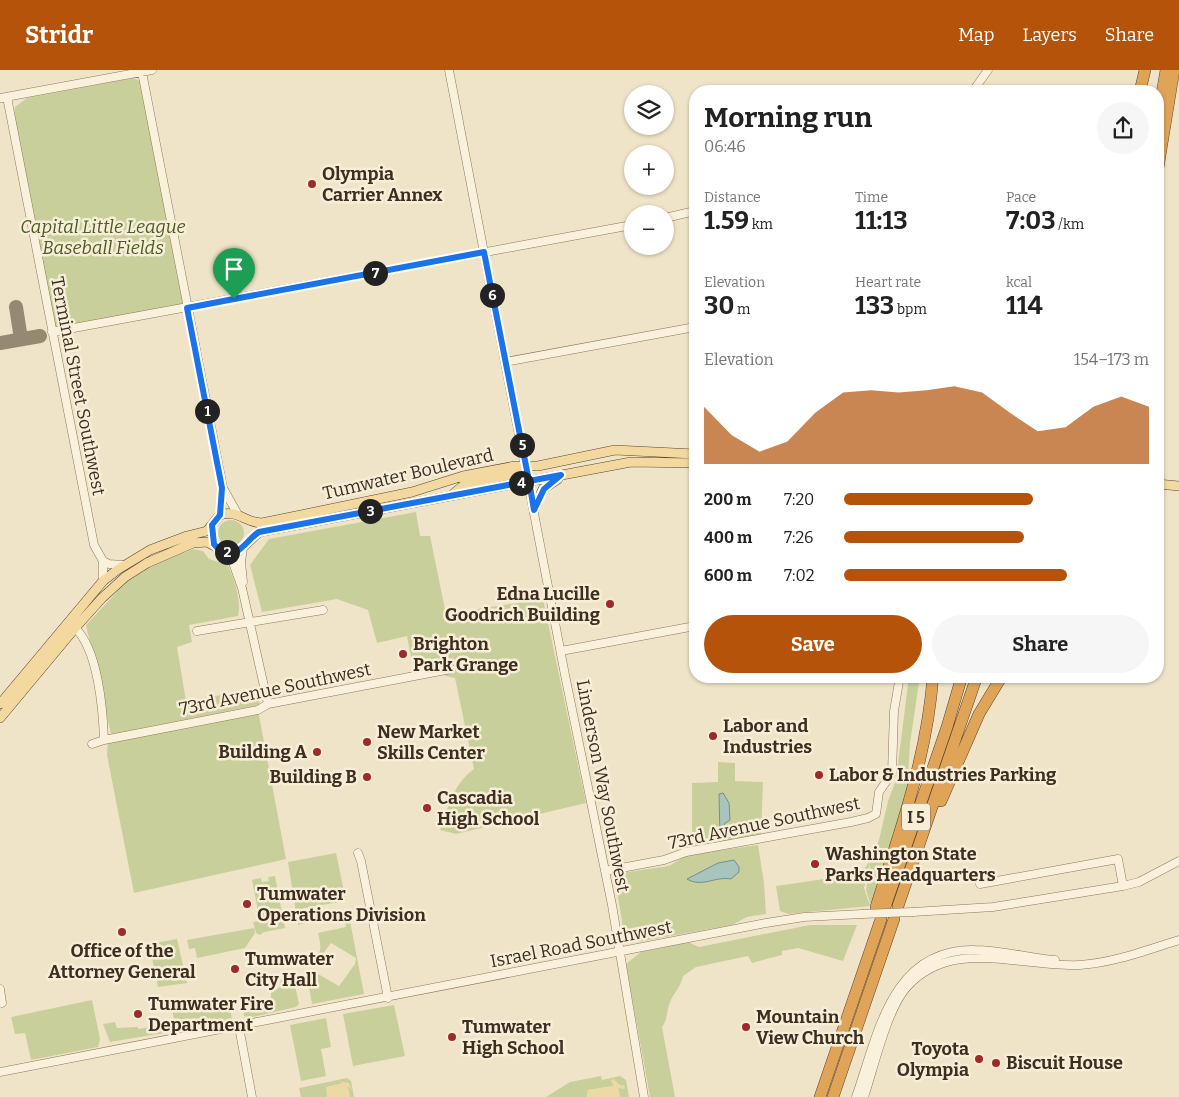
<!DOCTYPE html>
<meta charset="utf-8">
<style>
body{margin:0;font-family:Bitter,serif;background:#f6f6f6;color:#222;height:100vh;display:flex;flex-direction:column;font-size:19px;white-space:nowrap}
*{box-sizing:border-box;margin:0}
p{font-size:16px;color:#767676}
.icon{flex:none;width:28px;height:28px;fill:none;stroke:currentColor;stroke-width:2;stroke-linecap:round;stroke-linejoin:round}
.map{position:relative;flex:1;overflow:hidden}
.drawer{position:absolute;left:689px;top:15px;width:475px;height:598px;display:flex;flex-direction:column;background:#fff;border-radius:20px;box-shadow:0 1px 4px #0004}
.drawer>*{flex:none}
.buttons{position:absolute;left:624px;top:15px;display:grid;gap:10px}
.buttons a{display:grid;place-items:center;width:50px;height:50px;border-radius:50%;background:#fff;box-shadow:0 1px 4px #0004;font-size:25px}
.pin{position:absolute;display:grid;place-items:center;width:42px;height:42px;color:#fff;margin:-51px -21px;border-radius:50% 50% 50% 0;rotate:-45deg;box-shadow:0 0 5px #0007}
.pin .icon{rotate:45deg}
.km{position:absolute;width:25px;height:25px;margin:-12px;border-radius:50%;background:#222;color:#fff;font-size:14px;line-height:25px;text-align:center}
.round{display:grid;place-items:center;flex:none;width:52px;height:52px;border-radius:26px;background:#f6f6f6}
.head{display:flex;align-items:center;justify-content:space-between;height:85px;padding:0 15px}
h1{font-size:28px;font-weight:700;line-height:38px}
.metrics{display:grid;grid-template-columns:repeat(3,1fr);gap:8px;height:85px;padding:5px 15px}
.metrics div{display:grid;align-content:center}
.metrics b{font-size:25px;font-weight:700}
.metrics small{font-size:14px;font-weight:400}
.metrics p{font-size:14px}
.chart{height:140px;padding:10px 15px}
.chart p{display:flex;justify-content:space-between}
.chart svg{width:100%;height:90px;margin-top:5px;fill:#b45309;opacity:.7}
.cta{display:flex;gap:10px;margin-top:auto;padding:10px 15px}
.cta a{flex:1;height:58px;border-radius:30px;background:#b45309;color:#fff;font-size:20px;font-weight:700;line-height:58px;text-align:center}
.cta a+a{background:#f6f6f6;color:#222}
ul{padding:0 15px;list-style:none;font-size:16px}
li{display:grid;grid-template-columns:80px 60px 1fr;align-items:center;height:38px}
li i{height:12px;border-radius:6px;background:#b45309}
header{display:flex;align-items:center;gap:30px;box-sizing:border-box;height:70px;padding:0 25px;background:#b45309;color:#fff}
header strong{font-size:24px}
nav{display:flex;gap:28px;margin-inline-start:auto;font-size:18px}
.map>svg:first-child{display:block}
.green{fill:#c9cf9b}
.sand{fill:#ecd9a5}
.water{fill:#a9c4bc;stroke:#6f938a}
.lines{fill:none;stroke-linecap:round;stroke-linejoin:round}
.taxiway{stroke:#968974;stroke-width:14}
.minor-casing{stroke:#8d765c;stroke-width:9}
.major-casing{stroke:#5b4430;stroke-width:10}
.highway-casing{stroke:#5b4430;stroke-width:12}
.minor{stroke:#faf1dc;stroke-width:8}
.major{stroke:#f3d9a0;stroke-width:9}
.highway{stroke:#e0a458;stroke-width:11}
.minor-bridge-casing{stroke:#8d765c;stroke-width:9;stroke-linecap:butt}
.minor-bridge{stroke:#faf1dc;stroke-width:8}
.route-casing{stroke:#fff;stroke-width:10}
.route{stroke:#1a73e8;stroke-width:6}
.poi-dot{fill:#9e2a2b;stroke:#f7eed8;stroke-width:2}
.labels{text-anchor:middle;stroke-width:5;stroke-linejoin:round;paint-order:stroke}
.shield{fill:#f7eed8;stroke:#756857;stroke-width:1}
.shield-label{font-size:16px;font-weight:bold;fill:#3d2e20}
.poi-label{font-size:18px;font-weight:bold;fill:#3d2e20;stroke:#f7eed8;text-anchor:start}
.park-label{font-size:18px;font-style:italic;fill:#4d5a26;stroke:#f7eed8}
.street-label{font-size:18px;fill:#3d2e20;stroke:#f7eed8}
</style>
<header>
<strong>Stridr</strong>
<nav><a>Map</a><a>Layers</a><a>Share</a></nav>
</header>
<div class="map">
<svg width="1179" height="1027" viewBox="0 0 1179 1027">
<rect width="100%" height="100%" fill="#f0e4c8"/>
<path class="green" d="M 133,8 L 140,11 L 183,234 L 54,258 L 14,46 L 15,37 L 27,28 Z
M 416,442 L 420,466 L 430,466 L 446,544 L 543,529 L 586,733 L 456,764 L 440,760 C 448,738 453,714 474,699 L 455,608 L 446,606 L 411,587 L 407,566 L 377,573 L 368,540 L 337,529 L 262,542 L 250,495 L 269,469 Z
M218 463a13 13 0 1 1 26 0a13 13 0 1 1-26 0Z
M 193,479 L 203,481 L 209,489 L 228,495 C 234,509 242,531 238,546 L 189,555 L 192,572 L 177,577 L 186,631 L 256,619 L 260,635 L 111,664 L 86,555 L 127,511 L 154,494 Z
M 909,606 L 920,606 L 910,673 L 907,723 L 871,836 L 866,820 L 871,789 L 879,770 L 888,731 L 896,710 Z
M 258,640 L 286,789 L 134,823 L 107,685 L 108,669 Z
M 718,692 L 735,693 L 735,711 L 763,712 L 761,764 L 692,778 L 692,713 L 718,712 Z
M 758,775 L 764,813 L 766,844 L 747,847 L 732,855 L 632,873 L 625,869 L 614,804 L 669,796 L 687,785 Z
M 336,783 L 346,831 L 304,838 L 306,853 L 298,855 L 288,792 Z
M 871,789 L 864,818 L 870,836 L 788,844 L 780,841 L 776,816 L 838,807 L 844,802 L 865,798 Z
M 275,806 L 285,858 L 264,862 L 260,865 L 256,863 L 253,852 L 260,851 L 252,810 L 261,808 L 262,812 L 269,811 L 268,807 Z
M 350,851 L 364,924 L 312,934 L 307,906 L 313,911 L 318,904 L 339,916 L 355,894 L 356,888 L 331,873 L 316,893 L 310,890 L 307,892 L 306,898 L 302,888 C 321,885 323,884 318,863 L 346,857 L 345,852 Z
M 810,855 L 857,855 L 843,891 L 798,878 L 782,881 L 782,885 L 752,893 L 748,886 L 696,897 L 683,906 C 681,918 672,924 669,935 C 666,944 668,949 662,957 L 675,1027 L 650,1027 L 626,894 L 641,882 L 688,872 L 699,877 Z
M 254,858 L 255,863 L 245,878 L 197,888 L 195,878 L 189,879 L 187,870 Z
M 177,869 L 187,913 L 158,917 L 149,874 Z
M 293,906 L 299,934 L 296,937 L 249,948 L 244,946 L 241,929 L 248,927 L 249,932 L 271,927 L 271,923 L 280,917 L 281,909 Z
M 195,927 L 196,931 L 207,933 L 209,939 L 216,938 L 216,933 L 229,932 L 232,949 L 226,953 L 177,962 L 170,931 Z
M 92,930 L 100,969 L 98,977 L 31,990 L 25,963 L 15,964 L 11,947 Z
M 394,935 L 405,986 L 353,996 L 343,944 Z
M 326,948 L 331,977 L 321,979 L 326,1006 L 301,1011 L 290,955 Z
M 115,952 L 117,958 L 137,957 L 139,959 L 167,953 L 168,959 L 164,963 L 110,972 L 103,954 Z
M 601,1006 L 602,1010 L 620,1006 L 626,1010 L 629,1027 L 620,1027 L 618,1018 L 623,1017 L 611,1010 L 614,1016 L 588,1020 L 587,1027 L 546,1027 L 570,1012 Z
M 347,1008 L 351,1011 L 354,1027 L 301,1027 L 299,1018 Z"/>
<path class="sand" d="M 614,1009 L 620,1016 L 624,1015 L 625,1019 L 618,1018 L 620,1027 L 587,1027 L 588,1020 L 614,1016 L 611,1010 Z
M 338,1011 L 349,1013 L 352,1020 L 348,1016 L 350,1027 L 327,1027 L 326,1017 L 343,1013 Z"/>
<path class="water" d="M 723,723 L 729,733 L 730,750 L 724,754 L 728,762 L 720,767 L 719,724 Z
M 734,790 L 739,797 L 739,802 L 731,809 C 715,806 702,818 687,809 L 718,793 Z"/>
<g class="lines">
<path class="taxiway" d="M 16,237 L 21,269
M 0,273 L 40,266"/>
<g class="minor-casing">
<path id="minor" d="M 449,0 L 565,605 L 612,835 L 644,1027
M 142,2 L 223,418 L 237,443
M 973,21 L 988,0
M 7,27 L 94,475 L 103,491 L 103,511
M 0,28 L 152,0
M 665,148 L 695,141
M 52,262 L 632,155
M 505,292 L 695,257
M 220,445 L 223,418
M 226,482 L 232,490 L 242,518 L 268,634
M 103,491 L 109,494 L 123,495
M 243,512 L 241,492 L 243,478
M 75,558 C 98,579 103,640 104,670 L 92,674
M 197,561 L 323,540
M 561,581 L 695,556
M 104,670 L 258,640 L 268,634 L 451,599
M 358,783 L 361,791 L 388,928
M 605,801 L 664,790 L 686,782 L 851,752 L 868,748 L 876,744 L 879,722 L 892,703 L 894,641 L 900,606
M 980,814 L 1118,789 L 1123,816
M 913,842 L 993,837 L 1123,816 L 1139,812 L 1179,791
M 0,919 L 2,933
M 239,957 L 252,1027
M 0,1002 L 766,853 L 804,847 L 862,844
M 856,1027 C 878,965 891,878 975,880 C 1002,880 1028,888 1055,890
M 864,1027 C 874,997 887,940 906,918 C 951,866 1022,898 1080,895 C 1113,893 1147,880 1179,870"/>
</g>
<g class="major-casing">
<path id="major" d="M 1158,414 L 1179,416
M 453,424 L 465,414 L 519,403 L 526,398
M 534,440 L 543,419 L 558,409
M 0,634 L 103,511 L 117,500 L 150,480 L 187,466 L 207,461 L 220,445 C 238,439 245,453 262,453 L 412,422 L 463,406 L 515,396 L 538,396 L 615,380 L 695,384
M 0,648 L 75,558 L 102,528 L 125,507 L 147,493 L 193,473 L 207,472 L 226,482 L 238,482 L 259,462 L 631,392 L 695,393"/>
</g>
<g class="highway-casing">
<path id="highway" d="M 1140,21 L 1145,0
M 1158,46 L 1166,0
M 1158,98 L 1174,0
M 941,731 L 979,644 L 1002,606
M 898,836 L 977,606
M 876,837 C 900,761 927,687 933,606
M 885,837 L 947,657 L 962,606
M 820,1027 L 881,849
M 833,1027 L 894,849"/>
</g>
<use href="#minor" class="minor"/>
<use href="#major" class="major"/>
<use href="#highway" class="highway"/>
<g class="minor-bridge-casing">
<path id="minor-bridge" d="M 862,844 L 913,842"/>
</g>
<use href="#minor-bridge" class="minor-bridge"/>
</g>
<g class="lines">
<g class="route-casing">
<path id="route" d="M 234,229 L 187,238 L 222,418 L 220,445 L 212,455 L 214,474 C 233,500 246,469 259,462 L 529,411 L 534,440 L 544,419 L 561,405 L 529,411 L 484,182 L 234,229"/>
</g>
<use href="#route" class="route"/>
</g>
<g class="poi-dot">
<circle cx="312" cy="114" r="5"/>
<circle cx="610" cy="534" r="5"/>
<circle cx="403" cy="584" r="5"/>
<circle cx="713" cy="666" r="5"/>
<circle cx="367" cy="672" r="5"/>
<circle cx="317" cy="682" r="5"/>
<circle cx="819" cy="705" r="5"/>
<circle cx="367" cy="707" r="5"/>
<circle cx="427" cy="738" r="5"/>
<circle cx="815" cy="794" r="5"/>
<circle cx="247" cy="834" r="5"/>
<circle cx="122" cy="862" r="5"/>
<circle cx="235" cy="899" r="5"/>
<circle cx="138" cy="944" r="5"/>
<circle cx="746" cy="957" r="5"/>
<circle cx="452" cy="967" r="5"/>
<circle cx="979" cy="989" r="5"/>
<circle cx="996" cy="993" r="5"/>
</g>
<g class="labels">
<rect class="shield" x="902" y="733.5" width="28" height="27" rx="4"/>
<g class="shield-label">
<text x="916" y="753">I 5</text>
</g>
<g class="poi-label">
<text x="322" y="110">Olympia<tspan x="322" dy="21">Carrier Annex</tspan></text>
<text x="600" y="530" text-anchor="end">Edna Lucille<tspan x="600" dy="21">Goodrich Building</tspan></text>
<text x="413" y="580">Brighton<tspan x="413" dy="21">Park Grange</tspan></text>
<text x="723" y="662">Labor and<tspan x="723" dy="21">Industries</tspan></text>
<text x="377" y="668">New Market<tspan x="377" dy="21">Skills Center</tspan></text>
<text x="307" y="688" text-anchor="end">Building A</text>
<text x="829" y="711">Labor &amp; Industries Parking</text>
<text x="357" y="713" text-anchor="end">Building B</text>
<text x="437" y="734">Cascadia<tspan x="437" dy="21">High School</tspan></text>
<text x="825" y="790">Washington State<tspan x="825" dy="21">Parks Headquarters</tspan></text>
<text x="257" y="830">Tumwater<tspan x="257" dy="21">Operations Division</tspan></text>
<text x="122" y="887" text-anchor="middle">Office of the<tspan x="122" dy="21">Attorney General</tspan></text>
<text x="245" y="895">Tumwater<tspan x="245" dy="21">City Hall</tspan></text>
<text x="148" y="940">Tumwater Fire<tspan x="148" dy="21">Department</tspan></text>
<text x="756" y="953">Mountain<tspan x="756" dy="21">View Church</tspan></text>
<text x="462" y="963">Tumwater<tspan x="462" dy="21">High School</tspan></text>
<text x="969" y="985" text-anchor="end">Toyota<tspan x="969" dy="21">Olympia</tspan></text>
<text x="1006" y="999">Biscuit House</text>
</g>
<g class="park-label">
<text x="103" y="163">Capital Little League<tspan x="103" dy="21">Baseball Fields</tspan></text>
</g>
<g class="street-label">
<text transform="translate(78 316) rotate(79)" y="6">Terminal Street Southwest</text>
<text transform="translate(408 404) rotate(-13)" y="6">Tumwater Boulevard</text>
<text transform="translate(275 619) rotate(-12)" y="6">73rd Avenue Southwest</text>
<text transform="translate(603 716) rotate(79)" y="6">Linderson Way Southwest</text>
<text transform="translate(764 753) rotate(-12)" y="6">73rd Avenue Southwest</text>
<text transform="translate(581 874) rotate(-11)" y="6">Israel Road Southwest</text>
</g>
</g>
</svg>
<div class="buttons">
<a><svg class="icon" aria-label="layers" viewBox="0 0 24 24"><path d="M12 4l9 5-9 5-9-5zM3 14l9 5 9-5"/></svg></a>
<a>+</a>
<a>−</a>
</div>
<div class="pin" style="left:234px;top:229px;background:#1e9e55"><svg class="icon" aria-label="arrive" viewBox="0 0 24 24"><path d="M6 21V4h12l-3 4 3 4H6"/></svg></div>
<b class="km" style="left:207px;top:341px">1</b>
<b class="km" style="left:227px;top:482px">2</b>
<b class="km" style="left:370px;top:441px">3</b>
<b class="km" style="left:521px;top:413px">4</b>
<b class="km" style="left:522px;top:375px">5</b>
<b class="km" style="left:492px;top:225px">6</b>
<b class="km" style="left:375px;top:203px">7</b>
<section class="drawer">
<div class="head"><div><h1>Morning run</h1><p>06:46</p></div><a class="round"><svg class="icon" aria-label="share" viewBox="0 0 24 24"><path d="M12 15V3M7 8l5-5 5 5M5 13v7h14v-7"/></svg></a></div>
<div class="metrics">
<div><p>Distance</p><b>1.59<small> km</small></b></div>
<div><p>Time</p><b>11:13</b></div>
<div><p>Pace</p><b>7:03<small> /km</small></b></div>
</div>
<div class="metrics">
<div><p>Elevation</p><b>30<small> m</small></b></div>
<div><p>Heart rate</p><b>133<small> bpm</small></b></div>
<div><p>kcal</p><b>114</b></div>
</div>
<div class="chart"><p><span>Elevation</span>154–173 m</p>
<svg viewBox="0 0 160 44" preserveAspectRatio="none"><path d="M0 44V16L10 30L20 38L30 33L40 19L50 9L60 8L70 9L80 8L90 6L100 9L110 19L120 28L130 26L140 16L150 11L160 16V44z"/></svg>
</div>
<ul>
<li><b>200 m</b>7:20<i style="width:62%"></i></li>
<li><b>400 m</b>7:26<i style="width:59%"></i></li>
<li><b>600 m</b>7:02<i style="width:73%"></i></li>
</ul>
<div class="cta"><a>Save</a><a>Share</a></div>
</section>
</div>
